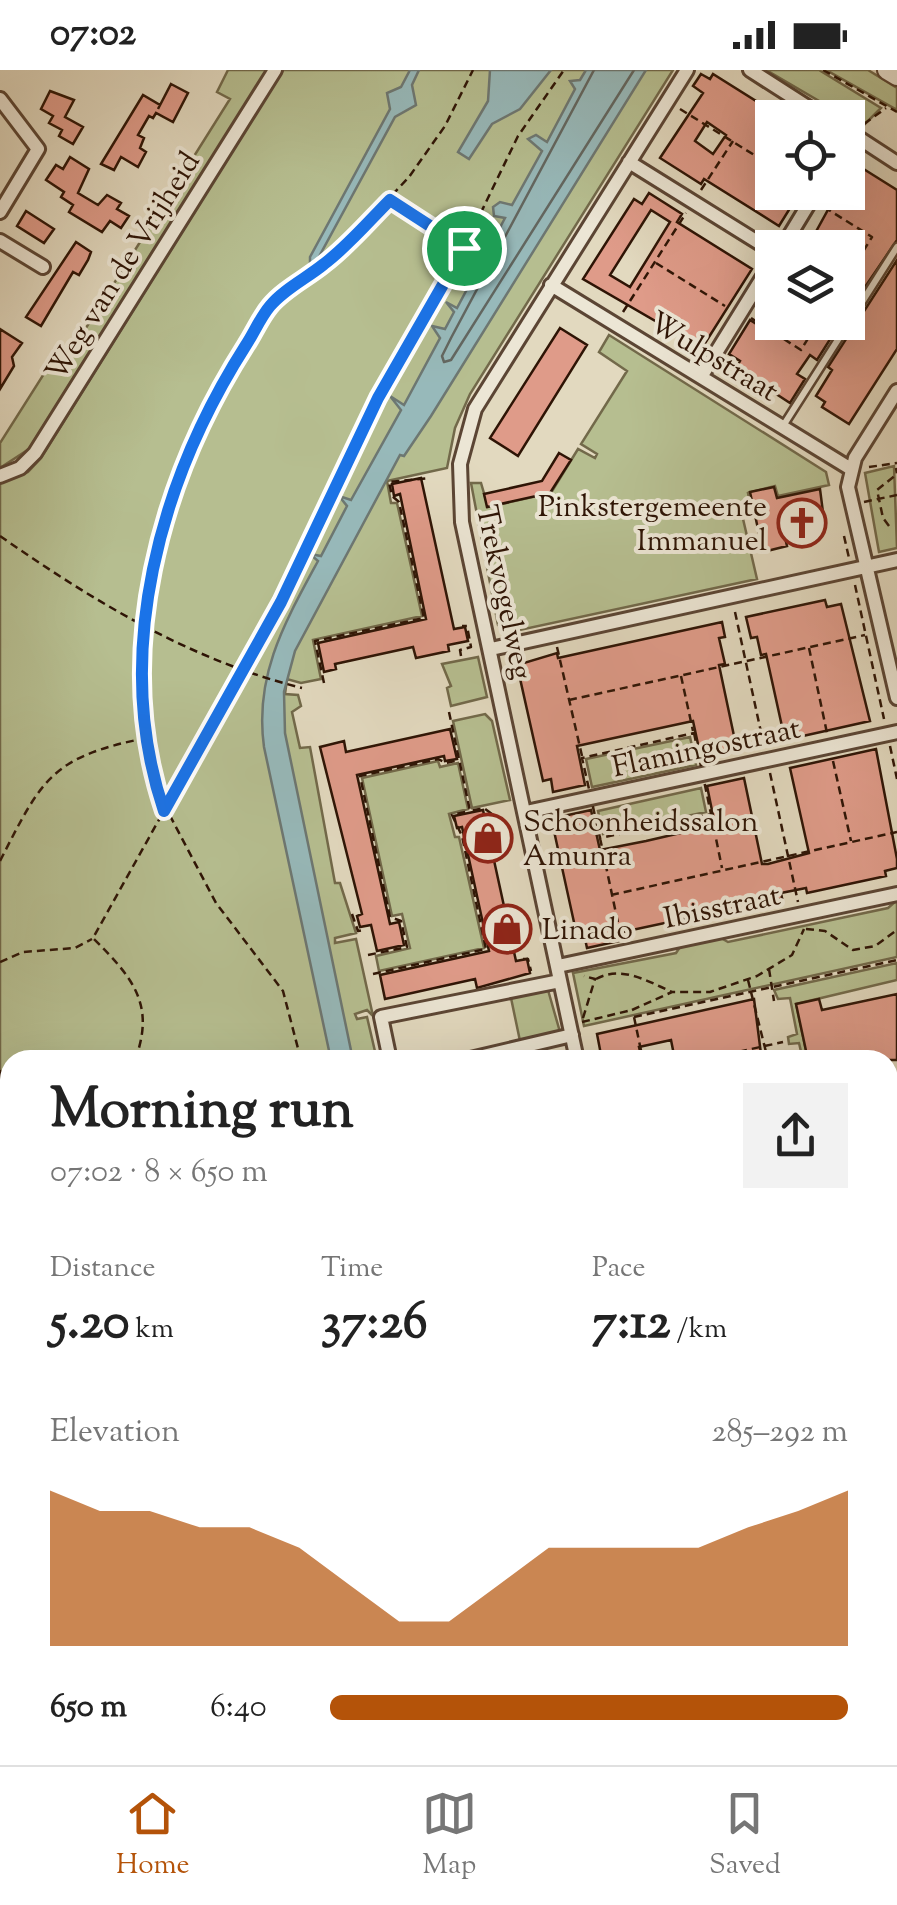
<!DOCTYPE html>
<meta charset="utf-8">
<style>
body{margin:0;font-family:"Sorts Mill Goudy",serif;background:#f2f2f2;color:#222;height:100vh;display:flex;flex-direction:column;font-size:38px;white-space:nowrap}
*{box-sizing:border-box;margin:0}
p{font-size:32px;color:#767676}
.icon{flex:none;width:55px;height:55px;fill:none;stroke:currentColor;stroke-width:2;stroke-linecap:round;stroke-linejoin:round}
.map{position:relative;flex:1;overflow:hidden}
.sheet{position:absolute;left:0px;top:980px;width:898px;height:715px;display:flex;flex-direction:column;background:#fff;border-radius:30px 30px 0 0;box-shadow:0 10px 40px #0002}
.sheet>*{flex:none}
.buttons{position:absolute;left:755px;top:30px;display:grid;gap:20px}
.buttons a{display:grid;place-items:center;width:110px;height:110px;border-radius:0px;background:#fff;box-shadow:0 10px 40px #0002;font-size:50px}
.pin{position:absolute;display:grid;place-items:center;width:85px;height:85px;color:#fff;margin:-42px;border:5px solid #fff;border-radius:50%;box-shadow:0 2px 10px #0007}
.round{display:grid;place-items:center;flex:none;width:105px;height:105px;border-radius:0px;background:#f2f2f2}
.summary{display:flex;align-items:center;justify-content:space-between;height:170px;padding:0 50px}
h1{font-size:55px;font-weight:700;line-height:75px}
.figures{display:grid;grid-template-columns:repeat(3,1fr);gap:15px;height:170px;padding:10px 50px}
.figures div{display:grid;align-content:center}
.figures b{font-size:50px;font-weight:700}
.figures small{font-size:28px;font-weight:400}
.figures p{font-size:28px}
.chart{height:280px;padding:20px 50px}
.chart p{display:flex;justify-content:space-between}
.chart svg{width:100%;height:180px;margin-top:10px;fill:#b45309;opacity:.7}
ul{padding:0 50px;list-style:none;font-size:32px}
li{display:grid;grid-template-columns:160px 120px 1fr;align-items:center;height:75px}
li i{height:25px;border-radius:12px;background:#b45309}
.status{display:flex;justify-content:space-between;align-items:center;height:70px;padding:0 50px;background:#fff;direction:ltr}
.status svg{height:28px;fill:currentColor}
.tabs{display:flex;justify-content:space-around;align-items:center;height:140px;border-top:2px solid #e0e0e0;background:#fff;font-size:28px;color:#767676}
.tabs a{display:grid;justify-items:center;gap:5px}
.tabs .active{color:#b45309}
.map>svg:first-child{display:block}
.green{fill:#b6be90;stroke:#72694a;stroke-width:2.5}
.water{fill:#97b9ba;stroke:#6d7772;stroke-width:2.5}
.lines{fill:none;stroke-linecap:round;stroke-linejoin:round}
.shore{stroke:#626660;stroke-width:2.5}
.building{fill:#df9b89;stroke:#2e1405;stroke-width:2.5;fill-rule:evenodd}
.service-casing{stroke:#5b4534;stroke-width:11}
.minor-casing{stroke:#5b4534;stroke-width:18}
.tertiary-casing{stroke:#5b4534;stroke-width:22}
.path{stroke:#2e1405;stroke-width:2.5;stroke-dasharray:8 5;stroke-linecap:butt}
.service{stroke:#ece6d5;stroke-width:6}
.minor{stroke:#ece6d5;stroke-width:12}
.tertiary{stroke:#ece6d5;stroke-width:18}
.rail{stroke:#2e1405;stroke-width:4;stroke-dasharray:18 18;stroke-linecap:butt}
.route-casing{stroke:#fff;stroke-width:20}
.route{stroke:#1a73e8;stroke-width:12}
.labels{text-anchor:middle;stroke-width:8;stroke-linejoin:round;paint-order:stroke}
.street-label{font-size:30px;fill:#2e1405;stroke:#ece6d5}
.poi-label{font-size:30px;fill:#2e1405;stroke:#ece6d5;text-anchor:start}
</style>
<div class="status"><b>07:02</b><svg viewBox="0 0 49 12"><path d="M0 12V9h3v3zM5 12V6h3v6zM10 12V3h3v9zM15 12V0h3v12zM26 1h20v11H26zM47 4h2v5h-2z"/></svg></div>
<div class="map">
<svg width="897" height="1695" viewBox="0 0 897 1695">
<rect width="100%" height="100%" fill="#e2d9bf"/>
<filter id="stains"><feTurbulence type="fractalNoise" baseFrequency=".002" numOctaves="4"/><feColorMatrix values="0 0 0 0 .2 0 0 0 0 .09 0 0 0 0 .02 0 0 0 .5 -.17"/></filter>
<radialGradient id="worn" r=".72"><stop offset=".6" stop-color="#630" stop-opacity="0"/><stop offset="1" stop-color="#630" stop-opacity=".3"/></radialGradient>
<path class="green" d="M 228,0 L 267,0 L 29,379 L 0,398 L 0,373 L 59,280 L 69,285 L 230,29 L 217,22 Z
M 283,0 L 673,0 L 470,324 L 455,358 L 447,398 L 387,411 L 391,433 L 397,433 L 422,546 L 313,570 L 321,609 L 301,613 L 287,609 L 285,624 L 298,625 L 301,636 L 292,642 L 300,678 L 310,677 L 335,813 L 340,813 L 356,863 L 335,868 L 335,873 L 356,869 L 373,946 L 367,940 L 355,944 L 357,949 L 367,947 L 377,990 L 10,990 L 10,1429 L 0,1420 L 0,413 L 28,402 L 41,388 Z
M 766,0 L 819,0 L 881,38 L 857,62 L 848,48 Z
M 826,0 L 868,0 L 897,18 L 897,40 Z
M 609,265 L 826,402 L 829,415 L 778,426 L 775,416 L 748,423 L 750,433 L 740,436 L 757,509 L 506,563 L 498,555 L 471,413 L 481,413 L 488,437 L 551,423 L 578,379 L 595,388 L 597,384 L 581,374 L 627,301 L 599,282 Z
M 894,396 L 897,478 L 879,482 L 865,403 Z
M 478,587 L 487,627 L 451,636 L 447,618 L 451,616 L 442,594 Z
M 485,644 L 492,651 L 510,730 L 472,738 L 453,651 Z
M 690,667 L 696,695 L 592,717 L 586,689 Z
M 438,691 L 440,697 L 458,693 L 468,739 L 449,744 L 455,767 L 459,767 L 484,878 L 379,901 L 376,886 L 410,878 L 402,844 L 392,846 L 362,708 Z
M 701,718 L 706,742 L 603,764 L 598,741 Z
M 897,830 L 897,887 L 584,956 L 573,903 L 676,883 L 680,877 L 721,868 L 728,872 L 888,838 Z
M 897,893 L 897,910 L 796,934 L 808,990 L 803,990 L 799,973 L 789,974 L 788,967 L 797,964 L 790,928 L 778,929 L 774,920 Z
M 548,920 L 560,962 L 520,971 L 511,928 Z
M 897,1444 L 897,1570 L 888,1572 L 888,1446 Z
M 158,1685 L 284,1685 L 299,1695 L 129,1695 Z
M 604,1685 L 711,1685 L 714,1695 L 605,1695 Z"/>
<path class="water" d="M 410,0 L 419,0 L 412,15 L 416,35 L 395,47 L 315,194 L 310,194 L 310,187 L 390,39 L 387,23 L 401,17 Z
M 490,0 L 551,0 L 520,39 L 492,54 L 469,89 L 458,82 L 488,31 Z
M 586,0 L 646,0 L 431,346 L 404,386 L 400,385 L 295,581 L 284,622 L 285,663 L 353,990 L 331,990 L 264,677 C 254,605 285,552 318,491 L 310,484 L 321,486 L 347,436 L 339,426 L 351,430 L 401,340 L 390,326 L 404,335 L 440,268 L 432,256 L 445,259 L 454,242 L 446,232 L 457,238 L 483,189 L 473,179 L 486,184 L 505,148 L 494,146 L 493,137 L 500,132 L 512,135 L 542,81 L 528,69 L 536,65 L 547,72 L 575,19 L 570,11 L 580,10 Z"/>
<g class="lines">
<path class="shore" d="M 594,0 L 451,268 L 442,286 L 444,292 L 451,290 L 634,0"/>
</g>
<path class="building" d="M 701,4 L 710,9 L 713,4 L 772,41 L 772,122 L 800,122 L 779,156 L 704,109 L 701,114 L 660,88 L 703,23 L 693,16 ZM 707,52 L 726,65 L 713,84 L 695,71 Z
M 171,14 L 188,23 L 173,52 L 156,43 L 153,48 L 149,46 L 138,65 L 144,68 L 140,78 L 146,82 L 138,97 L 121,87 L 114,100 L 101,94 L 143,25 L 160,35 L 158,39 Z
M 50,21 L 74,30 L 65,47 L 83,57 L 73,74 L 59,66 L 62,60 L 49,53 L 53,46 L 41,39 Z
M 70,87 L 89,99 L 78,123 L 98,135 L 107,125 L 121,133 L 117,139 L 129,146 L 121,158 L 110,151 L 102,162 L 69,142 L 73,135 L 61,127 L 64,122 L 46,110 L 56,95 L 63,99 Z
M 862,98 L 897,120 L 897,170 L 848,242 L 848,191 L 856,178 L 807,178 L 830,136 L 825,132 L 831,122 L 848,122 L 848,100 L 857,106 Z
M 649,123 L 682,144 L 677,152 L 752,199 L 702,278 L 583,209 L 634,129 L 642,134 ZM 651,140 L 670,152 L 630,217 L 610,205 Z
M 26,141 L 54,159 L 44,173 L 17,156 Z
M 76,172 L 91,182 L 88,190 L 79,205 L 73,202 L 41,256 L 26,247 Z
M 897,190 L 897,279 L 849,354 L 822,337 L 825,332 L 816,326 L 832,300 L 828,297 Z
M 772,232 L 772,252 L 841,252 L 817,290 L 810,285 L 797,304 L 805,309 L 790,333 L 736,298 L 740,291 L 729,284 L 750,250 L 758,255 Z
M 560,258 L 587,275 L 518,386 L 490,368 Z
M 0,259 L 22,273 L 12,287 L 14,296 L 0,319 Z
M 559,383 L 571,390 L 550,423 L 487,437 L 484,424 L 542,411 Z
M 421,408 L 454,559 L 465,557 L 468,571 L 448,575 L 449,581 L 416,588 L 413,577 L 335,594 L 336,599 L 324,602 L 318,573 L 426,549 L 400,424 L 394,426 L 392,414 Z
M 774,417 L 777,428 L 820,419 L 824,450 L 783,459 L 787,476 L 763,482 L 750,422 Z
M 825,530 L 827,537 L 841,534 L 870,651 L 785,670 L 766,584 L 761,585 L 757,567 L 751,568 L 746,547 Z
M 722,552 L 725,567 L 719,568 L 725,594 L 719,595 L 737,680 L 701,688 L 693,651 L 577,676 L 585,715 L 553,722 L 551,709 L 543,711 L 517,595 L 557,583 L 558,588 Z
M 450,659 L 457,689 L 445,691 L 444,686 L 357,705 L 390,854 L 399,852 L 404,875 L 377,881 L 371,855 L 360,857 L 357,846 L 362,844 L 320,677 L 344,671 L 346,682 Z
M 876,679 L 897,789 L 897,798 L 885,801 L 886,806 L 807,823 L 806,818 L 781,823 L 782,828 L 618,863 L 619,871 L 587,878 L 584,864 L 577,866 L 554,761 L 561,759 L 559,747 L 591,740 L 600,780 L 646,771 L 715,755 L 707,716 L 744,708 L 762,794 L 768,794 L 809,783 L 790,698 Z
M 483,740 L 516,891 L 527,889 L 530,903 L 477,918 L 475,909 L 385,929 L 380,905 L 489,881 L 462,757 L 457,758 L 454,746 Z
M 897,924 L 897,990 L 808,990 L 796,934 L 819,929 L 822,940 Z
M 754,929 L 761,984 L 734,990 L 675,990 L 671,970 L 639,977 L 642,990 L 602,990 L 597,964 Z"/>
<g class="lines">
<g class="service-casing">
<path id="service" d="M 783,356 L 897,177
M 888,1107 L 897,1105
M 888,1278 L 897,1276"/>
</g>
<g class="minor-casing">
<path id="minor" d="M 750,0 L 825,48
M 0,29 L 38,79 L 0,142
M 848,61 L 897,93
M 629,92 L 772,181
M 0,171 L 43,197
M 782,178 L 816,122
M 551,215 L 851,399
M 701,307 L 772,192
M 897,321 L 855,388 L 848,417 L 897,628
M 0,406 L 20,398 L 35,383 L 275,0
M 491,579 L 897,490
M 526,742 L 897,662
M 558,896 L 897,824
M 390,990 L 381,947 L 560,911
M 466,990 L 572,965
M 577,990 L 462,452 L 460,394 L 475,339 L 687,0
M 888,1019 L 897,1017
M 888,1191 L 897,1189
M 888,1586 L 897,1584
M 0,1651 L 10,1669
M 17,1685 L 22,1695
M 596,1685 L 597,1695
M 842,1685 L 844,1695"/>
</g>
<g class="tertiary-casing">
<path id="tertiary" d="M 887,0 L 897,6
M 888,1373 L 897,1371"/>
</g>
<path class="path" d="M 823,0 L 897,42
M 680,39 L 772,96
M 864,54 L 886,38
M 701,120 L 733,71
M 390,130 L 463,177
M 824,137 L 872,167 L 848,206
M 656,193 L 725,236
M 623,242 L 686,143
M 751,248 L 801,280 L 818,252
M 869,397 L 897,393
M 864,432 L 897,425
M 889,456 L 883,448 L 877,420 L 897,404 L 896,398
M 0,466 C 95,532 190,590 302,618
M 844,466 L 849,488
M 855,515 L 884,649
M 735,542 L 764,676
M 557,577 L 582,686
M 809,578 L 827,663
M 461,586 L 460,580 L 471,577 L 467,556 L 462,556
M 681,606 L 693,661
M 324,613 L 315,571 L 424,548 L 399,432 L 392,426 L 389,412 L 430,408
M 569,630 L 865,565
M 449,642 L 470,741 L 484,738 L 492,744
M 694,663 L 711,744 L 600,768 L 582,688 Z
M 890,676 L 897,709
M 833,691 L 851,771
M 770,703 L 798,832
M 711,744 L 722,798
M 600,768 L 621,867
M 0,791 C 42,709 51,687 146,668
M 611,825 L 897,762
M 352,844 L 358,861 L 363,860
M 806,859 L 825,861 L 853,880 L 875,876 L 897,860
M 368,885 L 407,877 L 401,851 L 390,847 L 360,706 L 438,689 L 446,693 L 459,690
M 523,889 L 528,889 L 531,901
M 0,892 L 23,882 L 75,878 L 92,869
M 769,899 L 774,931
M 373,904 L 486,879 L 462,766 L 452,745 L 470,741
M 596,909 C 622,895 647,911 672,922
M 748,910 L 768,990
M 632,940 L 672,922 L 710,922 L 757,906 L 792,885 L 804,859
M 634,947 L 897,890
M 634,947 L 643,990
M 583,948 L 595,909 L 584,906
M 582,952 L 632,940
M 135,990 C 156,934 132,907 93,868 L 281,531 L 378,328 L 440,227 L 518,66 L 564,0
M 301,990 L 283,921 L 216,833 L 158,723 L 141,611 L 155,499 L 173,418 L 224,306 L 271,234 L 337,184 L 409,107 L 445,56 L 473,0
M 701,990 L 783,972
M 0,1000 L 10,1035
M 893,1034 L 897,1052
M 0,1121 L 10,1117
M 0,1253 L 10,1258
M 888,1444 L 897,1441
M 888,1667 L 897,1665
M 516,1685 L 519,1695
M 715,1685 L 717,1695
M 391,1695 L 432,1685"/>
<use href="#service" class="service"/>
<use href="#minor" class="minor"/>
<use href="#tertiary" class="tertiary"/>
<path class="rail" d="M 0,1435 L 10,1444
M 0,1455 L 10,1464
M 304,1685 L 320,1695
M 334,1685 L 350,1695"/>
</g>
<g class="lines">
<g class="route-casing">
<path id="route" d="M 390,130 L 464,178 L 378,328 L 281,532 L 164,741 C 111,584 160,410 246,275 C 254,263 260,248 270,236 C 284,219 307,208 324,194 C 348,176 368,152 390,130 Z"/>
</g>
<use href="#route" class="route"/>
</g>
<defs>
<g id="church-ring" transform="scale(2.5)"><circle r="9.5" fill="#ece6d5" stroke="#8f2418" stroke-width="1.5"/><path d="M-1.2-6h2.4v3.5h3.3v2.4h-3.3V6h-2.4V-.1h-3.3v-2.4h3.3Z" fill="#8f2418"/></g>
<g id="shop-ring" transform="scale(2.5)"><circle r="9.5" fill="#ece6d5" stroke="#8f2418" stroke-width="1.5"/><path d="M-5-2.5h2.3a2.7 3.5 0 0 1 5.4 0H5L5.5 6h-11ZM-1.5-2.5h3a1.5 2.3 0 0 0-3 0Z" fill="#8f2418"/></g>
</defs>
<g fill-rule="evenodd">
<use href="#church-ring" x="802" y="453"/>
<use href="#shop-ring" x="488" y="768"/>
<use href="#shop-ring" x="507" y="859"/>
</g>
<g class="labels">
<g class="street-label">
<text transform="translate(122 196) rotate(-58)" y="10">Weg van de Vrijheid</text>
<text transform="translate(714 286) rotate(31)" y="10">Wulpstraat</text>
<text transform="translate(505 522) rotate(78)" y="10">Trekvogelweg</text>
<text transform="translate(706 677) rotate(-12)" y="10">Flamingostraat</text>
<text transform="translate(722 836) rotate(-12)" y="10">Ibisstraat</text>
</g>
<g class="poi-label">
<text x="767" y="446" text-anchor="end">Pinkstergemeente<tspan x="767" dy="34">Immanuel</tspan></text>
<text x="523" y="761">Schoonheidssalon<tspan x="523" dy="34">Amunra</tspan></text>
<text x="542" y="869">Linado</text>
</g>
</g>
<rect width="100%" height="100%" filter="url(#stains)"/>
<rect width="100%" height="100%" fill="url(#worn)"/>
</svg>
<div class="buttons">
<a><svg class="icon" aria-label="locate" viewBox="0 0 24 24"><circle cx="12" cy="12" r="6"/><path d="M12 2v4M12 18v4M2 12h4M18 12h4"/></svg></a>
<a><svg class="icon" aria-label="layers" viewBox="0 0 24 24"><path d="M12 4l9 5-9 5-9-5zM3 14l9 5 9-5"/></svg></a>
</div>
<div class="pin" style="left:464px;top:178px;background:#1e9e55"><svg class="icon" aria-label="arrive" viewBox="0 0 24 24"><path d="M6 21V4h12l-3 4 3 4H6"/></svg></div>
<section class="sheet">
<div class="summary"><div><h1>Morning run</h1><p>07:02 · 8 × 650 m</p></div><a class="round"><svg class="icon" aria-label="share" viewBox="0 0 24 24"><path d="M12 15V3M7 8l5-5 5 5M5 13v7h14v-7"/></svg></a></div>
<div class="figures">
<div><p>Distance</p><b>5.20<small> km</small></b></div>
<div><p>Time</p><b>37:26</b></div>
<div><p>Pace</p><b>7:12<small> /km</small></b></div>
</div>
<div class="chart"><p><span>Elevation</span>285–292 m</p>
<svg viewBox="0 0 160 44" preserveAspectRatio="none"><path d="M0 44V6L10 11L20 11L30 15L40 15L50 20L60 29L70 38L80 38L90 29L100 20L110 20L120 20L130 20L140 15L150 11L160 6V44z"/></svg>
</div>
<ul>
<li><b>650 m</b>6:40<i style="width:100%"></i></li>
</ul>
</section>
</div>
<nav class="tabs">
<a class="active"><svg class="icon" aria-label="home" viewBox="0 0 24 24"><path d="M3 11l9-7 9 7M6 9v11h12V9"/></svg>Home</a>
<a><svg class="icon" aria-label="map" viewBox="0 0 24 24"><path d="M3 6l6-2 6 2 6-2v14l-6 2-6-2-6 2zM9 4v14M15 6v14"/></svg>Map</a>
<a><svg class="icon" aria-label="saved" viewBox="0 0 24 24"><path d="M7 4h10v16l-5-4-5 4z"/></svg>Saved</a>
</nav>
